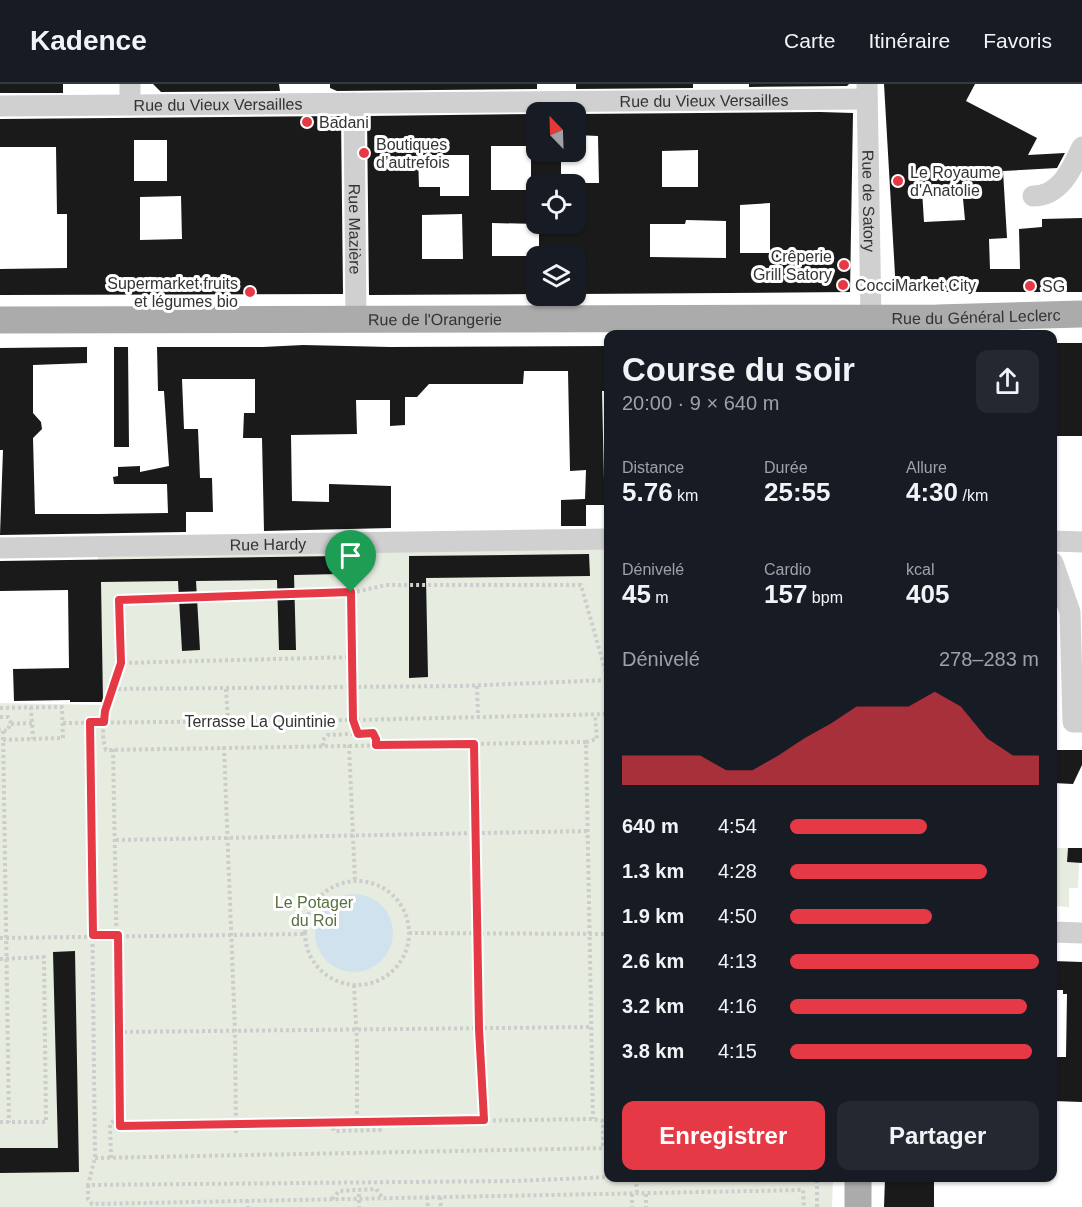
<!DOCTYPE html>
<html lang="fr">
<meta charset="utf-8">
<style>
body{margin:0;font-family:Arial,sans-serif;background:#242831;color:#f1f3f6;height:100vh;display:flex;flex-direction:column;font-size:22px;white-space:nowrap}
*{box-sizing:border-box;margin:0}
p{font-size:20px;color:#9ea1a6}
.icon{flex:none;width:33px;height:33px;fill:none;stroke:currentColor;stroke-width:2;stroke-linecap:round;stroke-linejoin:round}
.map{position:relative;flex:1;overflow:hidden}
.drawer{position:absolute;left:604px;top:246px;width:453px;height:852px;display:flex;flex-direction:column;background:#171b24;border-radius:12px;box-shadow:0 2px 4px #0004}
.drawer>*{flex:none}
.needle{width:39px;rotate:337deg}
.buttons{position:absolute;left:526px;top:18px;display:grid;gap:12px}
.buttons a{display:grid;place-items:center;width:60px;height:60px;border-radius:12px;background:#171b24;box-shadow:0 2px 4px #0004;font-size:30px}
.pin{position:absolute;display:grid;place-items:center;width:51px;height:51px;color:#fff;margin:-62px -26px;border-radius:50% 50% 50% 0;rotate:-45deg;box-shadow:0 0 6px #0007}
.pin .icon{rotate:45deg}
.round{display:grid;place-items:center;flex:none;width:63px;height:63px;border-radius:12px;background:#242831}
.overview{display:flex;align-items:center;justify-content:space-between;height:102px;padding:0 18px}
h1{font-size:33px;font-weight:700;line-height:45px}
.metrics{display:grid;grid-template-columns:repeat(3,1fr);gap:9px;height:102px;padding:6px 18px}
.metrics div{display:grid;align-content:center}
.metrics b{font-size:26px;font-weight:700}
.metrics small{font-size:16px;font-weight:400}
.metrics p{font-size:16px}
.chart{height:168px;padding:12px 18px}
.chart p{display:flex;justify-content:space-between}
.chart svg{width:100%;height:108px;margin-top:6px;fill:#e63946;opacity:.7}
.action{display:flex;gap:12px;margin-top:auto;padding:12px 18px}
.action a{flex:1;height:69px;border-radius:12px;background:#e63946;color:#fff;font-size:24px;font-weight:700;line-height:69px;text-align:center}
.action a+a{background:#242831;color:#f1f3f6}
ul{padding:0 18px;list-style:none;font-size:20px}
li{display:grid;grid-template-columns:96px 72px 1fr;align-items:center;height:45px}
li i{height:15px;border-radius:8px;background:#e63946}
header{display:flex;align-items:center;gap:36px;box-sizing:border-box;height:84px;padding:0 30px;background:#171b24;border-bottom:2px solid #363941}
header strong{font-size:28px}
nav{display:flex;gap:33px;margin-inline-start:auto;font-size:21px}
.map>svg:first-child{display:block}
.green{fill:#e6ecdf}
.water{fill:#cfe2ee}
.building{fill:#1a1a1a;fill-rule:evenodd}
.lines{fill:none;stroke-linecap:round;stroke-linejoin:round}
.path{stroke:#cdcdcd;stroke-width:4;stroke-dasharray:3 3;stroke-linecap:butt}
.minor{stroke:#d0d0d0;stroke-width:21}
.major{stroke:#ababab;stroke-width:27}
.route-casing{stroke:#fff;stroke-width:12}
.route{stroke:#e63946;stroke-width:8}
.poi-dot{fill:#e63946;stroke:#fff;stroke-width:2}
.labels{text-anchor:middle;stroke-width:6;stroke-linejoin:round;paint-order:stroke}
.street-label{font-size:16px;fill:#333;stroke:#fff}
.poi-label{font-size:16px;fill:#333;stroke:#fff;text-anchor:start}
.park-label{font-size:16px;fill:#56703f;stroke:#fff}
</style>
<header>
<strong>Kadence</strong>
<nav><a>Carte</a><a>Itinéraire</a><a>Favoris</a></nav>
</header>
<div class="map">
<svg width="1082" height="1123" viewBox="0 0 1082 1123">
<rect width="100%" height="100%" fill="#fff"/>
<path class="green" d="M 609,463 L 609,1094 L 833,1094 L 832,1123 L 0,1123 L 0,619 L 103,621 L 98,473 Z
M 1053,764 L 1068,764 L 1067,778 L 1079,779 L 1078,804 L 1069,804 L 1069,823 L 1053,822 Z"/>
<path class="water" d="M315 849a39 39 0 1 1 78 0a39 39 0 1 1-78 0Z"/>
<path class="building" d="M 0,0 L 63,0 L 63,9 L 0,9 Z
M 153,0 L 279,0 L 280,7 L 161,8 Z
M 330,0 L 537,0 L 537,5 L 337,7 L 330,4 Z
M 576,0 L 693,0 L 693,4 L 576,5 Z
M 749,0 L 849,0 L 847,2 L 749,3 Z
M 884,0 L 975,0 L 966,17 L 1037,54 L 1028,71 L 1065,69 L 1057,84 L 1003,87 L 1007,154 L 989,155 L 990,185 L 1020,185 L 1019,145 L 1042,143 L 1042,135 L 1082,134 L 1082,208 L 896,208 ZM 962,104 L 965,136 L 924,138 L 922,106 Z
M 820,28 L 853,29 L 850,208 L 576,210 L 576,172 L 539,172 L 539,140 L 576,140 L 576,99 L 599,99 L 598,52 L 576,51 L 576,30 ZM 698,66 L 698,103 L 662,103 L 662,67 ZM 770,119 L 770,169 L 740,169 L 740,121 ZM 686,136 L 726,137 L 726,174 L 650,173 L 650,140 L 685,140 Z
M 537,30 L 537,62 L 491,62 L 491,106 L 537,106 L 537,140 L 492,139 L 492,172 L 537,172 L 537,210 L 369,211 L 367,32 ZM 418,71 L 469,71 L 469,112 L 440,112 L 440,103 L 419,103 ZM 462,130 L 463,175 L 422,175 L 422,131 Z
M 341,32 L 343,210 L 0,211 L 0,185 L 67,184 L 67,130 L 57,130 L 56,63 L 0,63 L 0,35 ZM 134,56 L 167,56 L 167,97 L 134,97 ZM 181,112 L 182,155 L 140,156 L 140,113 Z
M 531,68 L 561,68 L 561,100 L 531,100 Z
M 1053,259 L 1082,259 L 1082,352 L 1053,352 Z
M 303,261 L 390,263 L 609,262 L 609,307 L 602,307 L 604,397 L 609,397 L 609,421 L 586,421 L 586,442 L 561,442 L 561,416 L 585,415 L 586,386 L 570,387 L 568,287 L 524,287 L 523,300 L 429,300 L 417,313 L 405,313 L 405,341 L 390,342 L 390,316 L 356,316 L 357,350 L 291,351 L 292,417 L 329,418 L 329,400 L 391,402 L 391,444 L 264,447 L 262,354 L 243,354 L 244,329 L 255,329 L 255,295 L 182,295 L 184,345 L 198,345 L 200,394 L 212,394 L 213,428 L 186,428 L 186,448 L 0,451 L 3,366 L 0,366 L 0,264 L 87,263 L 87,279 L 33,281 L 33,329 L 41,338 L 42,345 L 33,354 L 35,430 L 98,430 L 168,429 L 167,400 L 114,400 L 113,393 L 118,392 L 118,383 L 140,382 L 140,388 L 169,382 L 164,307 L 158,307 L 157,263 L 263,263 Z
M 114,263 L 128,263 L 129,363 L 114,363 Z
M 589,470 L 590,492 L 426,494 L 428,593 L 409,594 L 409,472 Z
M 340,472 L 340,490 L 294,491 L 296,566 L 279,566 L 277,496 L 196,497 L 200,566 L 182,567 L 178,497 L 101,498 L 103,618 L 70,618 L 70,616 L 14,617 L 13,585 L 69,584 L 68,506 L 0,507 L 0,477 Z
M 1053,666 L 1082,666 L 1082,681 L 1073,700 L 1053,699 Z
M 1068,764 L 1082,764 L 1082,779 L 1067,778 Z
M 75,867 L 79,1088 L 0,1089 L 0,1064 L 58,1064 L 53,868 Z
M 1053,877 L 1082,878 L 1082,1018 L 1053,1017 L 1053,973 L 1066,973 L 1067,910 L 1063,910 L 1063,906 L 1053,906 Z
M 885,1094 L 934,1094 L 934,1123 L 884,1123 Z"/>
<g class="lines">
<path class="path" d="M 351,509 L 386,501 L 581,501 L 608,596 L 609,606
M 354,573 L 121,579 L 119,516 L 351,509 L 353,636 L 358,650
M 121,580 L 114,605 L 462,602 L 608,596
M 477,602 L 478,633
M 114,605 C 106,624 99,646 106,666 L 586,658 L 593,1035
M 226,605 L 228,637
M 31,623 L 33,655
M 0,624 L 62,623 L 63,654 L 0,656
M 0,633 L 8,633 L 11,639 L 7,647 L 0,646
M 90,638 L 95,1074 L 88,1101 L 515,1097 L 609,1093
M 63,639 L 353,636 L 609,630
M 11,640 L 32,639
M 3,647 L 9,1038
M 586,658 L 597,655 L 595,631
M 474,660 L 479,945 L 484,1036
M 349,661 L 355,797
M 323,662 L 323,656 L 328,651 L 373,649 L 376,655 L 377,661
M 224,663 L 235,948 L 236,1049
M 113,665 L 120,1042 L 593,1035 L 603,1037 L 603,1064
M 116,756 L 588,747
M305 849a52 52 0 1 1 104 0a52 52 0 1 1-104 0Z
M 409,849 L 609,850
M 0,854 L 305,850
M 0,875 L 44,873 L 46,1038 L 0,1038
M 354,901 L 357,961 L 357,1043
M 118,948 L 592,943
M 331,1038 L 334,1047 L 380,1046 L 381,1037
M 95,1074 L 609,1064
M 111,1074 L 110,1040 L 118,1033
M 636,1094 L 637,1110
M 88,1101 L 88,1115 L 92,1120 L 803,1106 L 804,1123
M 359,1110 L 359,1123
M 632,1110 L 632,1123
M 646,1110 L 646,1123
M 427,1113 L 428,1123
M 440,1113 L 441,1123
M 332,1115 L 339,1107 L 376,1105 L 382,1113
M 247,1116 L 248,1123
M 817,1123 L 817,1094"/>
<g class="minor">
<path d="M 130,0 L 130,21"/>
<path id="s1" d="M 867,0 L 871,234"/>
<path id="s2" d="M 354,19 L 356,235"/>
<path id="s3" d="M 0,22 L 867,15"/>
<path d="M 1033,112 C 1060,112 1072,85 1082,63"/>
<path d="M 1009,232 L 1009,250"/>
<path d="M 1053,457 L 1082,458"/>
<path id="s4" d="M 0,464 L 609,455"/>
<path d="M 1053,479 L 1070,528 L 1073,638 L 1082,638"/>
<path d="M 1053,848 L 1082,849"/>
</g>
<g class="major">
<path id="s5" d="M 0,236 L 937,234 L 1082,230"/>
<path d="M 858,1123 L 858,1094"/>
</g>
</g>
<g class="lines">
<g class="route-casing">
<path id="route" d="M 351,508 L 353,636 L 358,650 L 373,649 L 376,655 L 376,661 L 474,660 L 479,945 L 484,1036 L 120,1042 L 118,851 L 93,851 L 90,638 L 104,638 L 105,627 L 121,579 L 119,516 Z"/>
</g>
<use href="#route" class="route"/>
</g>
<g class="poi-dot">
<circle cx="307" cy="38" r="6"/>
<circle cx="364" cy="69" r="6"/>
<circle cx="898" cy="97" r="6"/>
<circle cx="844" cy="181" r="6"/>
<circle cx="843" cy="201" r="6"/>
<circle cx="1030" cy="202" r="6"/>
<circle cx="250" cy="208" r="6"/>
</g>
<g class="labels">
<g class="street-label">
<text dy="6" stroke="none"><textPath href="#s3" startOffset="704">Rue du Vieux Versailles</textPath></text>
<text dy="6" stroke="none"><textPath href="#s3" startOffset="218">Rue du Vieux Versailles</textPath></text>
<text dy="6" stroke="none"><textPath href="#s1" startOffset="117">Rue de Satory</textPath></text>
<text dy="6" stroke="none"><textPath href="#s2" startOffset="126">Rue Mazière</textPath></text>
<text dy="6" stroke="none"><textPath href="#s5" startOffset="976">Rue du Général Leclerc</textPath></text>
<text dy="6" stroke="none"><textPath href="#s5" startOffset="435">Rue de l'Orangerie</textPath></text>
<text dy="6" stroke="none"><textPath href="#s4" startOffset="268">Rue Hardy</textPath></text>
<text x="260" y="643">Terrasse La Quintinie</text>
</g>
<g class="poi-label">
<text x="319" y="44">Badani</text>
<text x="376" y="66">Boutiques<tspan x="376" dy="18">d’autrefois</tspan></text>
<text x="910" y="94">Le Royaume<tspan x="910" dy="18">d'Anatolie</tspan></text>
<text x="832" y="178" text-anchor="end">Crêperie<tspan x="832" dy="18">Grill Satory</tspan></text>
<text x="238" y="205" text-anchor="end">Supermarket fruits<tspan x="238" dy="18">et légumes bio</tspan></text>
<text x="855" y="207">CocciMarket City</text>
<text x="1042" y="208">SG</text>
</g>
<g class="park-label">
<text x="314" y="824">Le Potager<tspan x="314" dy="18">du Roi</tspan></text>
</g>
</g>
</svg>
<div class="buttons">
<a><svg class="needle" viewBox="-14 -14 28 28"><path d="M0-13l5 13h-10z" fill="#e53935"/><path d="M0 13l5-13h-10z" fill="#9ea1a6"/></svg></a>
<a><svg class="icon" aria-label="locate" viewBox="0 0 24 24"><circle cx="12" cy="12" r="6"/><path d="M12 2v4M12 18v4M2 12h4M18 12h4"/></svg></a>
<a><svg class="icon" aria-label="layers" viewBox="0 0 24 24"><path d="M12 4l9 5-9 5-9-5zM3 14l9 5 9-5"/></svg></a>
</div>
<div class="pin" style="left:351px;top:508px;background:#1e9e55"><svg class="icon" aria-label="arrive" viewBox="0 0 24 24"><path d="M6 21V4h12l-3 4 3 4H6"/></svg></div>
<section class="drawer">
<div class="overview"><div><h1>Course du soir</h1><p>20:00 · 9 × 640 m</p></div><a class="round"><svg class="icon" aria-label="share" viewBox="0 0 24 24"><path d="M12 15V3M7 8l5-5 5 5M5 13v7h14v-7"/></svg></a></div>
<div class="metrics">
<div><p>Distance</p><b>5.76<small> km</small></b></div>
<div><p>Durée</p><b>25:55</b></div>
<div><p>Allure</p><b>4:30<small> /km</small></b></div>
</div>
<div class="metrics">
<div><p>Dénivelé</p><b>45<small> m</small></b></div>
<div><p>Cardio</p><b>157<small> bpm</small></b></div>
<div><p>kcal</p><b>405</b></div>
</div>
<div class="chart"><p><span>Dénivelé</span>278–283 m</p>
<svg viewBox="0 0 160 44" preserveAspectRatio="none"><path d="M0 44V32L10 32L20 32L30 32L40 38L50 38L60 32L70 25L80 19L90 12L100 12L110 12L120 6L130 12L140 25L150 32L160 32V44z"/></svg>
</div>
<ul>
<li><b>640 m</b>4:54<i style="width:55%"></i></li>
<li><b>1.3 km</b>4:28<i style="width:79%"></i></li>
<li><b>1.9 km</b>4:50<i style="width:57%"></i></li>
<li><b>2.6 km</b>4:13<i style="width:100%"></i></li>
<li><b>3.2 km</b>4:16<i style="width:95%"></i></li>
<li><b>3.8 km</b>4:15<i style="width:97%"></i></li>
</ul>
<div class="action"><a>Enregistrer</a><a>Partager</a></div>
</section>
</div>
